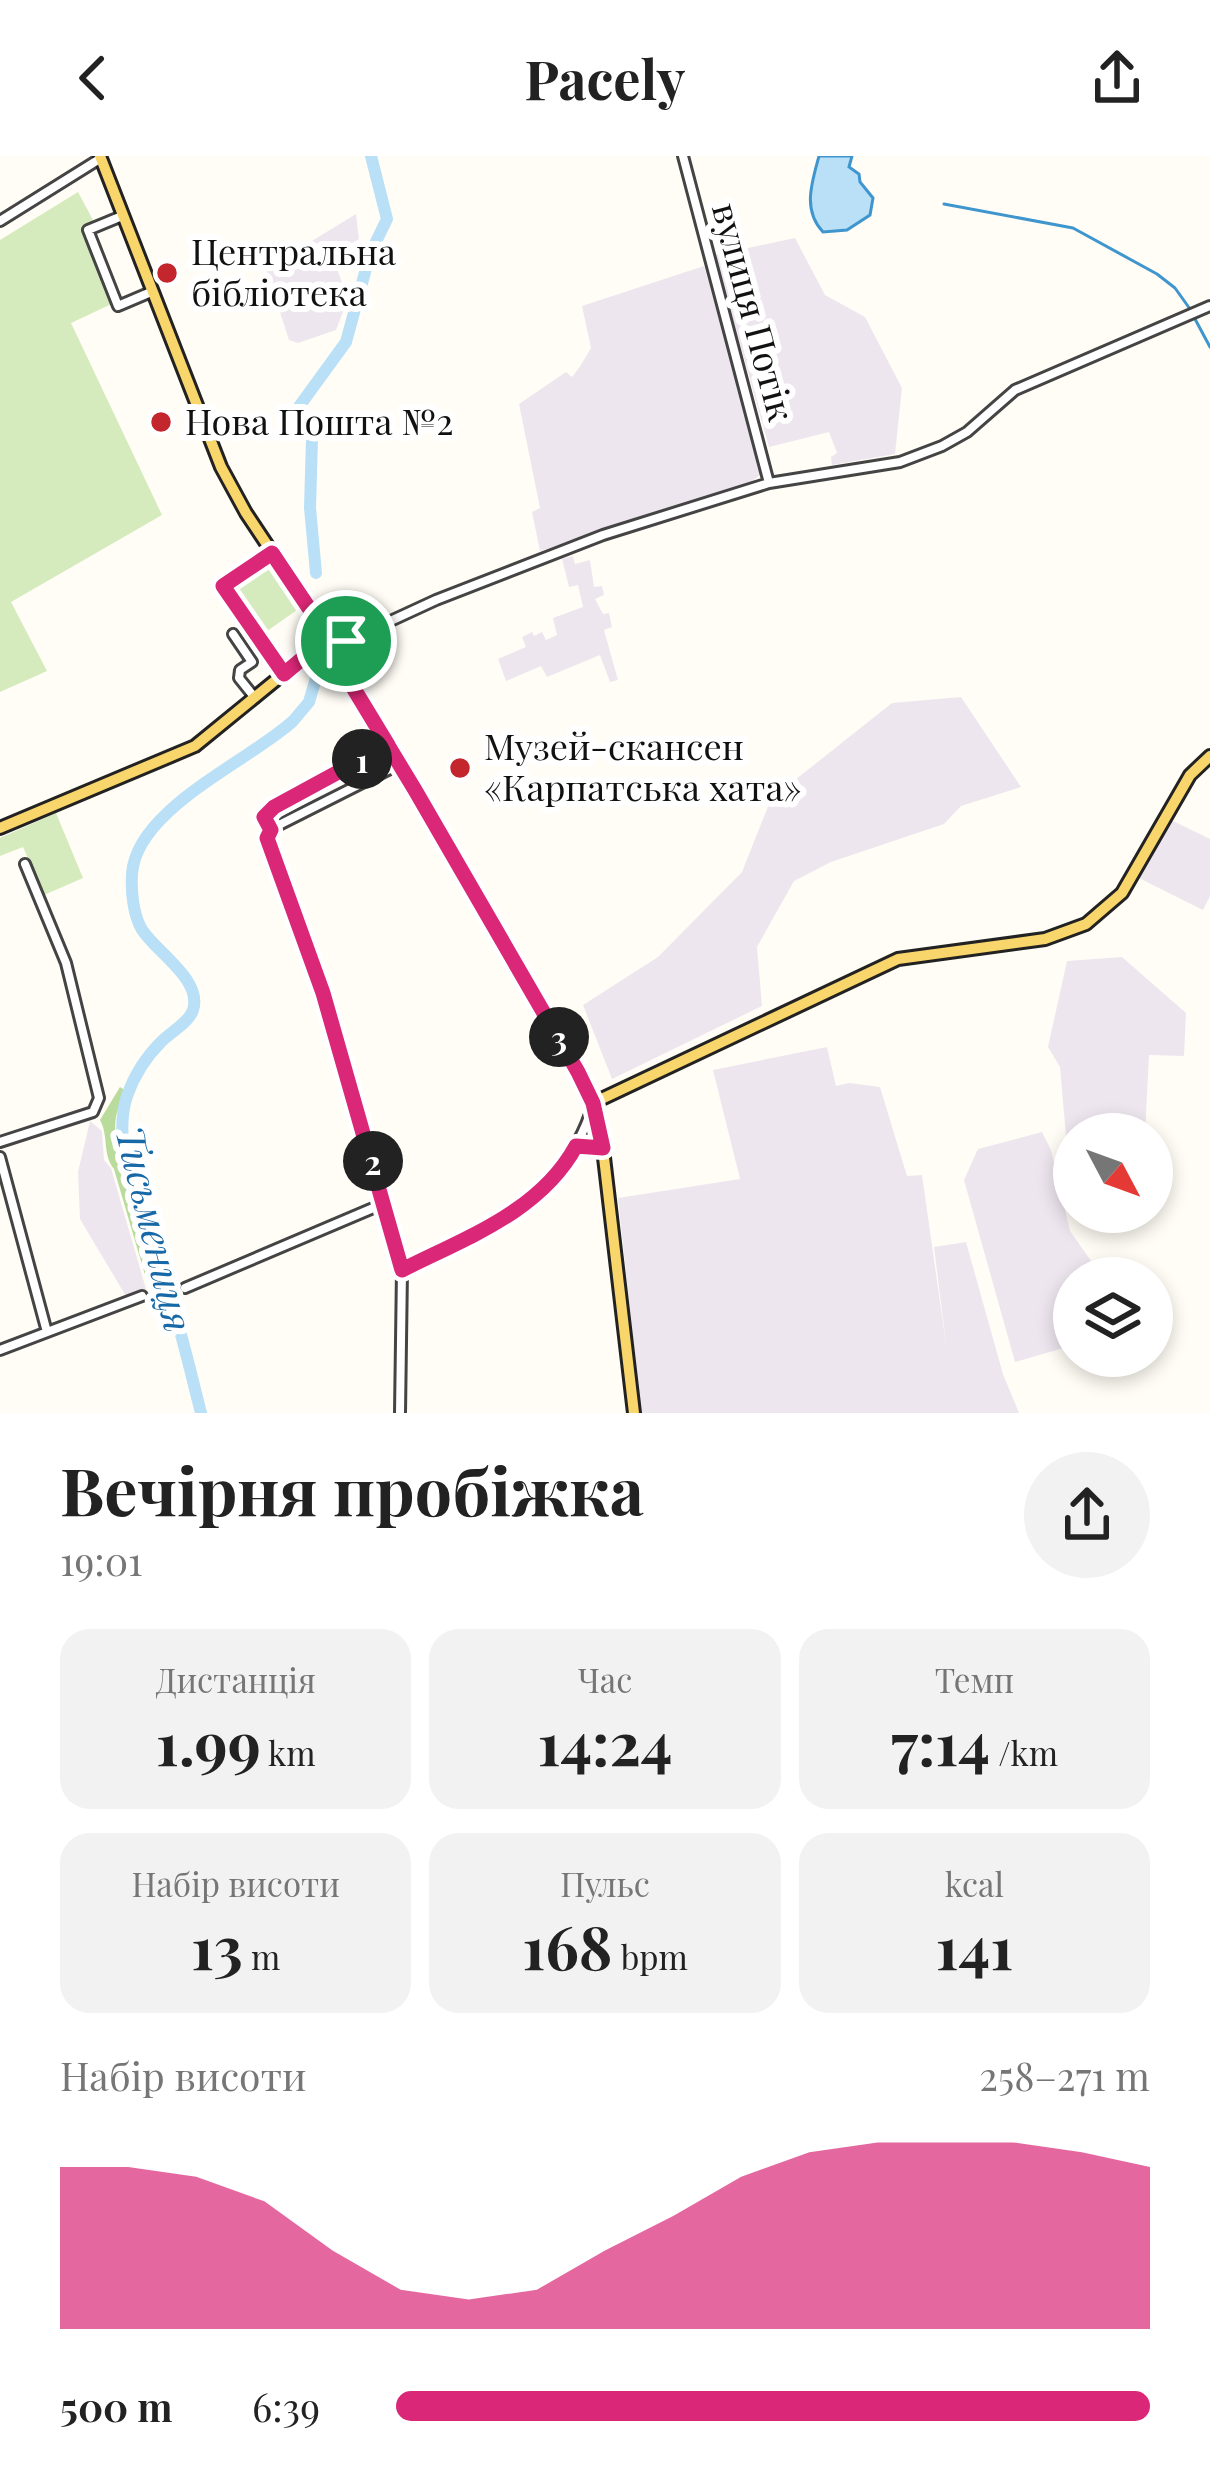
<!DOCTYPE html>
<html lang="uk">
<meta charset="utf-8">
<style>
body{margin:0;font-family:"Playfair Display",serif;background:#f2f2f2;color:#222;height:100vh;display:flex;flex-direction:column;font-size:45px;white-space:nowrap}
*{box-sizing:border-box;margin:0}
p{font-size:39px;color:#767676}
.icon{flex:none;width:66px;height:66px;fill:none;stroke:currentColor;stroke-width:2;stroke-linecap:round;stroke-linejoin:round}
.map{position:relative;height:1257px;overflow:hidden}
.panel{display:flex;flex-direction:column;background:#fff;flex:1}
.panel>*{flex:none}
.needle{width:78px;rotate:131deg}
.tools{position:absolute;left:1053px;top:957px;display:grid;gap:24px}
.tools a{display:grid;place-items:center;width:120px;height:120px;border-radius:50%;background:#fff;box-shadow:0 6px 18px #0003;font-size:60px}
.pin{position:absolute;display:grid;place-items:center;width:102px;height:102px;color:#fff;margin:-51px;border:6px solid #fff;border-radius:50%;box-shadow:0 3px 12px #0007}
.km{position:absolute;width:60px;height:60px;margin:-30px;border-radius:50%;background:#222;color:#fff;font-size:33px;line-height:60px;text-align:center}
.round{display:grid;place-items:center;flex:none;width:126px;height:126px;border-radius:63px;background:#f2f2f2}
.headline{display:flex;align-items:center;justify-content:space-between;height:204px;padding:0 60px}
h1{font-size:66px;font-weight:700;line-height:90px}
.metrics{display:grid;grid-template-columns:repeat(3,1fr);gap:18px;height:204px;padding:12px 60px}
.metrics div{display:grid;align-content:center;border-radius:30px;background:#f2f2f2;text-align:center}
.metrics b{font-size:60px;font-weight:700}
.metrics small{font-size:33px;font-weight:400}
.metrics p{font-size:33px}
.chart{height:336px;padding:24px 60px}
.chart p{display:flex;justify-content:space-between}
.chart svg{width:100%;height:216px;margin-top:12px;fill:#db2777;opacity:.7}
ul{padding:0 60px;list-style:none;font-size:39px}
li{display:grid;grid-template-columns:192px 144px 1fr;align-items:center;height:90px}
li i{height:30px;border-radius:15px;background:#db2777}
header{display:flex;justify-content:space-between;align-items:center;height:156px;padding:0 60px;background:#fff;font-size:54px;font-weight:700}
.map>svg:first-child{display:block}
.industrial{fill:#eee6ef}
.green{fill:#d5ebbd}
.forest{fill:#b9dc9c}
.water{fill:#b9e0f7;stroke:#3f96cf;stroke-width:3}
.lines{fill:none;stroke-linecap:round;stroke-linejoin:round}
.stream{stroke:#3f96cf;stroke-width:3}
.river{stroke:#b9e0f7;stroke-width:12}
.minor-casing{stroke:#444;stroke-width:14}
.major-casing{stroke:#222;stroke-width:16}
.minor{stroke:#fff;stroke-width:8}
.major{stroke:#f9d66b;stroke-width:10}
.route-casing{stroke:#fff;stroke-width:24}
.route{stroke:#db2777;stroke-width:15}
.poi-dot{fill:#c4262e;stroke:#fff;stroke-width:4.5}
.labels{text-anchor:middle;stroke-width:12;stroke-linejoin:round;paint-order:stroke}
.poi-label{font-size:36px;fill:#111;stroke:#fff;text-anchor:start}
.street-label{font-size:36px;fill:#111;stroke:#fff}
.water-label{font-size:39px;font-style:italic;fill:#1768a6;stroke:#fff}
</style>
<header><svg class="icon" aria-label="back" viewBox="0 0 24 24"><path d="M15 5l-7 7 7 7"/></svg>Pacely<svg class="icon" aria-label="share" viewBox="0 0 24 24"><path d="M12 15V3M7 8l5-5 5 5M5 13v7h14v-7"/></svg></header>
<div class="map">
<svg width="1210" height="1257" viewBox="0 0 1210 1257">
<rect width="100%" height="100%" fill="#fffdf5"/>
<path class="industrial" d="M 356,58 L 359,83 L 332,99 L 348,143 L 336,174 L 298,187 L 289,184 L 266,113 Z
M 795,82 L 825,139 L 865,161 L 902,232 L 895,298 L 832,309 L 831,301 L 837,297 L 829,276 L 769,291 L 715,99 Z
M 704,110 L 763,317 L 745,330 L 540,395 L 532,356 L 540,352 L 519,248 L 566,216 L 572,221 L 581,209 L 591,192 L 582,150 Z
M 573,400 L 575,408 L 590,404 L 594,431 L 602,430 L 604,439 L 595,443 L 603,458 L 609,457 L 612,471 L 604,474 L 618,524 L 610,526 L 600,499 L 547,521 L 541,510 L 506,525 L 498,503 L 526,491 L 522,481 L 532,476 L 534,480 L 542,476 L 546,484 L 557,479 L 553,462 L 583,451 L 578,429 L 569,431 L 562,403 Z
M 961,541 L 1021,631 L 961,650 L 944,668 L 831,706 L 794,725 L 757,791 L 762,850 L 612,923 L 583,849 L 658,801 L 742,716 L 771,643 L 892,547 Z
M 1167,662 L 1210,683 L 1210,740 L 1203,754 L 1137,721 Z
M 1122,801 L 1186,857 L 1184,900 L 1149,899 L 1145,978 L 1074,978 L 1074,1026 L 1070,1026 L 1060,911 L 1048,891 L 1067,805 Z
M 827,891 L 836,930 L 849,927 L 880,931 L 907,1020 L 922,1019 L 947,1195 L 934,1091 L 966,1086 L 1003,1218 L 1019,1257 L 641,1257 L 618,1042 L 740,1023 L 713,914 Z
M 90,965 L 102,975 L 104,1004 L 111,1012 L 146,1133 L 127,1142 L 80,1063 L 78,1016 Z
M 1042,976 L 1051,994 L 1070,1075 L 1103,1122 L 1074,1122 L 1074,1189 L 1015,1206 L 964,1024 L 978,993 Z"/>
<path class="green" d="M 78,36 L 94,66 L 89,70 L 118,145 L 71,167 L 162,359 L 11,446 L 47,515 L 0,536 L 0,84 Z
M 263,405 L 297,454 L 260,480 L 226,431 Z
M 56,657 L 83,722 L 44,739 L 23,691 L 0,700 L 0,682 Z"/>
<path class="forest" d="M 120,931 L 126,935 C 123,943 117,953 116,961 C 109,998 150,1096 164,1133 L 155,1138 L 150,1136 L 114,1013 C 102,998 109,980 100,964 Z"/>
<path class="water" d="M 819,0 L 852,0 L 849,11 L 859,18 L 860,26 L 873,42 L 870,59 L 847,74 L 823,76 C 802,54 812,26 819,0 Z"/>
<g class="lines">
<path class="stream" d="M 944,48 L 1073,72 L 1157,118 L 1175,132 L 1190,153
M 1195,163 L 1210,191"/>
<path class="river" d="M 316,417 L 310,352 L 312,283 L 298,252 L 346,186 L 370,98 L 387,63 L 371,0
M 201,1257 C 192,1222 184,1186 173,1151 C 156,1092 107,1000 127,940 C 134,920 147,900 161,886 C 170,876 189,867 193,854 C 203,823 154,795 141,772 C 133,757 131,735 132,718 C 136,653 248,606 293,565 L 309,546 L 321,505"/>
<g class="minor-casing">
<path id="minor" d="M 683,0 L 769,327
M 122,60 L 88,74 L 118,150 L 151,136
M 0,65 L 101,2
M 272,397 L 223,430 L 284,518
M 233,478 L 252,506 L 240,514 L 239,522 L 255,542
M 332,492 L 436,444 L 603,379 L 769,327 L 900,306 L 942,290 L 967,276 L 1015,234 L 1210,150
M 386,589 L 274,651 L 264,661 L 271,673 L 267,682 L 323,837 L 402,1114
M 271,673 L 398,609
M 0,986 L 93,956 L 99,942 L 66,807 L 25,708
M 0,1001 L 47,1176
M 185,1132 L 385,1047
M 0,1194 L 142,1140
M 400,1257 L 402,1114 C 430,1100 461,1091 487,1075 C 535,1046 578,1003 593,948"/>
</g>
<g class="major-casing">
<path id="major" d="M 100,0 L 221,311 L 246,357 L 325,476 L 333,482 L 332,491 L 322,496
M 330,494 L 529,828 L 593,947 L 603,993 L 634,1257
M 0,672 L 195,590 L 309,497 L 315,480 L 313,464
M 593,947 L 898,803 L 1045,783 L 1086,768 L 1122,737 L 1190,619 L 1210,600"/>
</g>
<use href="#minor" class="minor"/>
<use href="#major" class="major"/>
</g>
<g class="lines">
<g class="route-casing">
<path id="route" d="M 346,485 L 325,476 L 272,397 L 223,430 L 284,518 L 309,497 L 334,500 L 388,589 L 274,651 L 264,661 L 271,674 L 267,682 L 323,837 L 402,1114 C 465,1082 540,1056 576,990 L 603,992 L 593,947 L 578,916 L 415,634 L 337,505 L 330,494 L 346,485"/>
</g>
<use href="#route" class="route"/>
</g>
<g class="poi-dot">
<circle cx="167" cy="117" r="12"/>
<circle cx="161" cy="266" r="12"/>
<circle cx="460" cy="612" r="12"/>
</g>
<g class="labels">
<g class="poi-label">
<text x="191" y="109">Центральна<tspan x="191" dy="41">бібліотека</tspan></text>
<text x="185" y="279">Нова Пошта №2</text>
<text x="484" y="604">Музей-скансен<tspan x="484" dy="41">«Карпатська хата»</tspan></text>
</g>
<g class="street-label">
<text transform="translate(753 156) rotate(75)" y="13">вулиця Потік</text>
</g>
<g class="water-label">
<text transform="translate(154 1073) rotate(76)" y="14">Тисьмениця</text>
</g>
</g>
</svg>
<div class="tools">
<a><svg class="needle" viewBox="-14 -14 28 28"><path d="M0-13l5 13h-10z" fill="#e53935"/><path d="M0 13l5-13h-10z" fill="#767676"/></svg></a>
<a><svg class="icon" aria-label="layers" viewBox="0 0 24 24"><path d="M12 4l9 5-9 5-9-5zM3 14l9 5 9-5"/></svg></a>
</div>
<div class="pin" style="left:346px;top:485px;background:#1e9e55"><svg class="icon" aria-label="arrive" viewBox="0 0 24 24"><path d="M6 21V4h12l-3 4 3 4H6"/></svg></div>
<b class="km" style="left:362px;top:603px">1</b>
<b class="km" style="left:373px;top:1005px">2</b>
<b class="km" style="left:559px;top:881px">3</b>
</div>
<section class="panel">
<div class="headline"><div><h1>Вечірня пробіжка</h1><p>19:01</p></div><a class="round"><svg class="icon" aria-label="share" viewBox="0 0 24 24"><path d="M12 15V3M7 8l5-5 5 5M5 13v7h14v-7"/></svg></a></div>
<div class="metrics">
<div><p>Дистанція</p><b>1.99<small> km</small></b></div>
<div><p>Час</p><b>14:24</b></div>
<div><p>Темп</p><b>7:14<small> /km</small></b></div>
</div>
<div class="metrics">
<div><p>Набір висоти</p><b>13<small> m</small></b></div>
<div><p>Пульс</p><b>168<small> bpm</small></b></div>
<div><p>kcal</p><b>141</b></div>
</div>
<div class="chart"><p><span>Набір висоти</span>258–271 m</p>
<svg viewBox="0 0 160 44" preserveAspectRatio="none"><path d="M0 44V11L10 11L20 13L30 18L40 28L50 36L60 38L70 36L80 28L90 21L100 13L110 8L120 6L130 6L140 6L150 8L160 11V44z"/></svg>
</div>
<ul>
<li><b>500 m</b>6:39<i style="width:100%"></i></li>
</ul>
</section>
